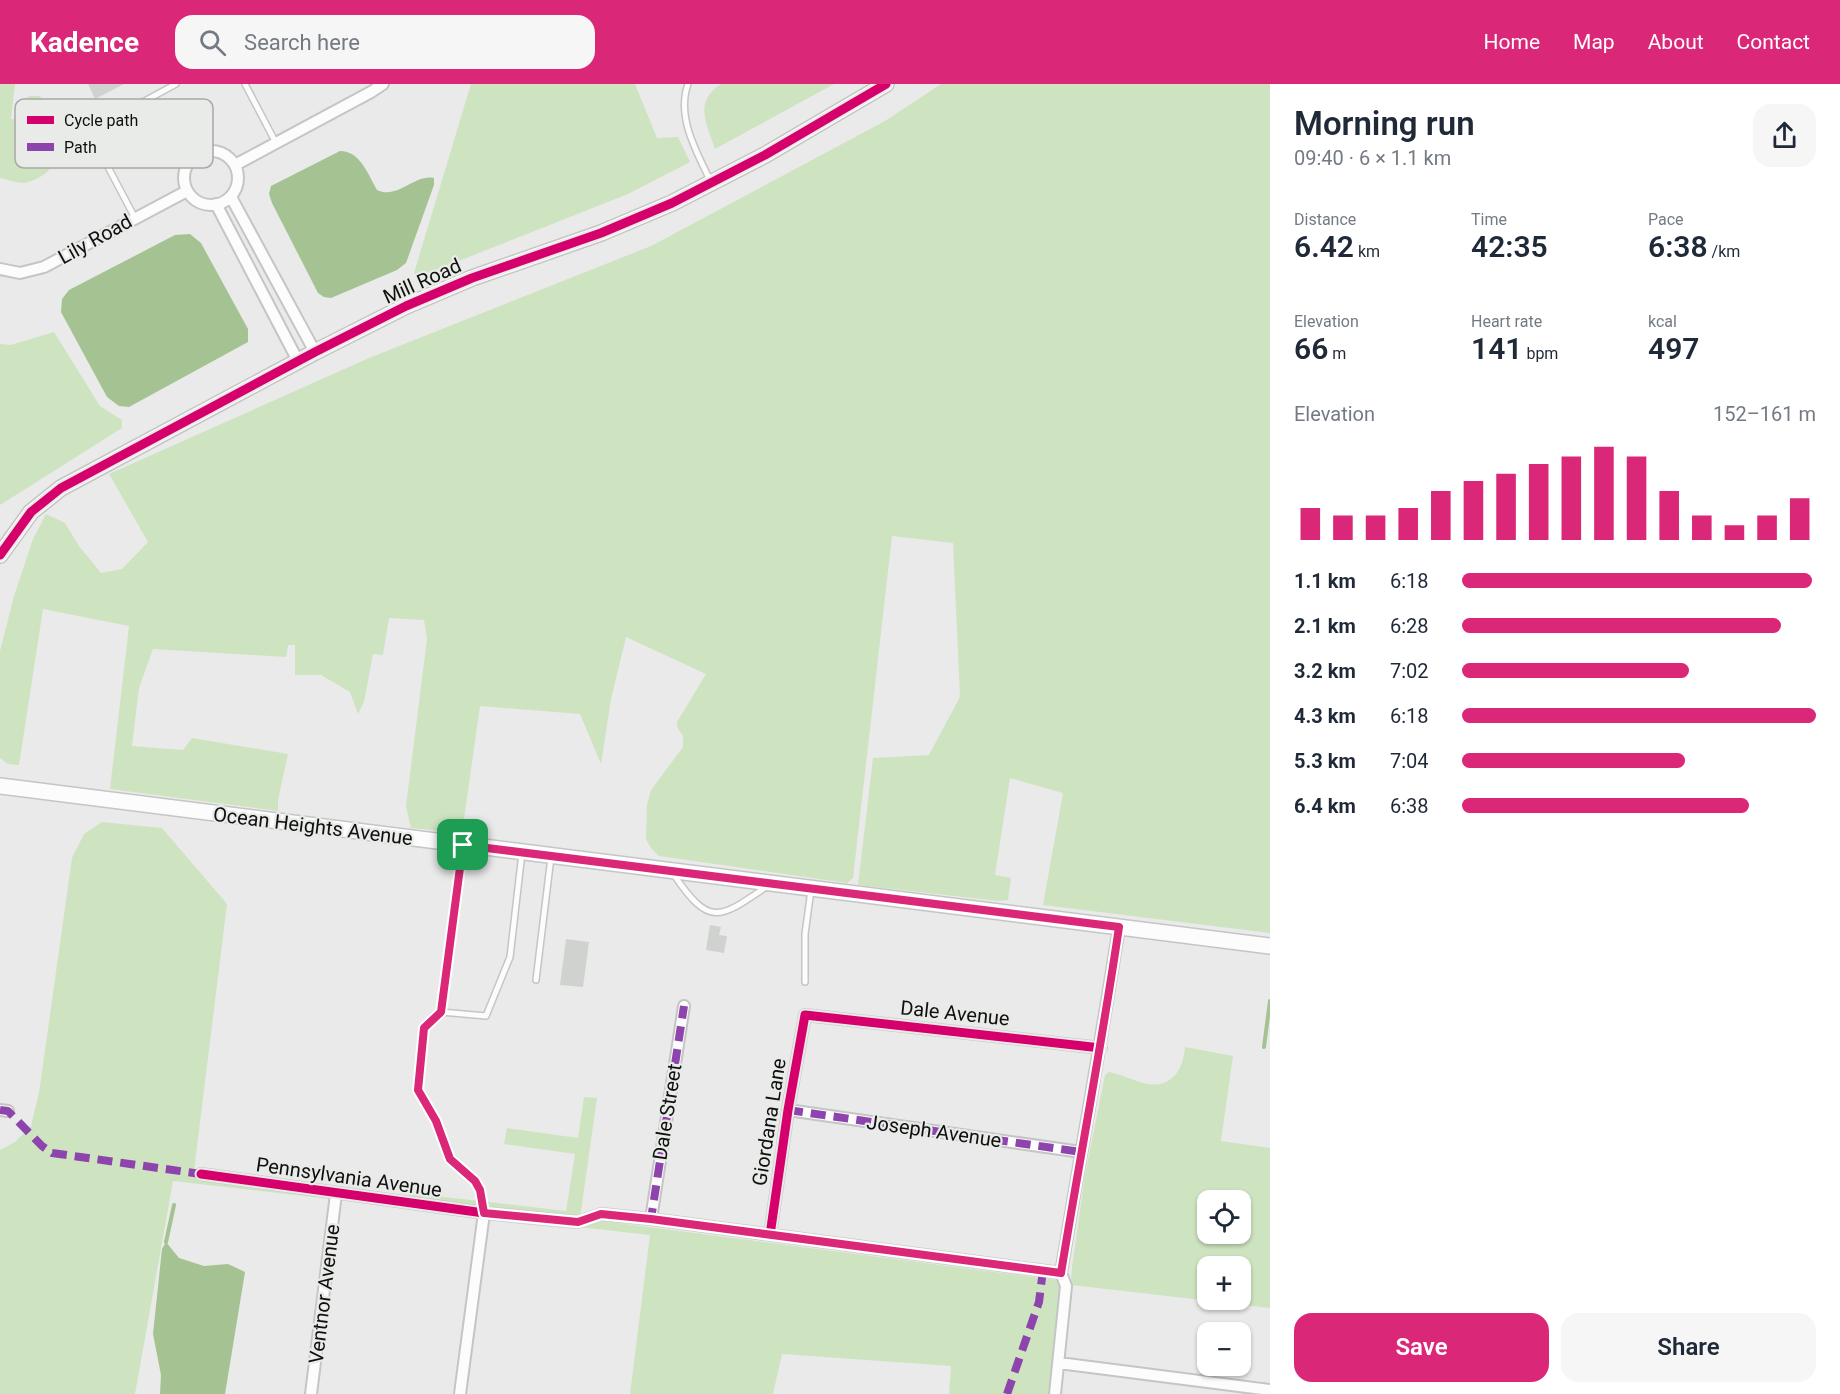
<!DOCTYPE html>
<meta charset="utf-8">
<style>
body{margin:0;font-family:Roboto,sans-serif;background:#f6f6f7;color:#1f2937;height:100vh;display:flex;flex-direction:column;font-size:22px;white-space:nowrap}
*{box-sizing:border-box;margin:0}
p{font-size:20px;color:#747a83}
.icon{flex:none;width:33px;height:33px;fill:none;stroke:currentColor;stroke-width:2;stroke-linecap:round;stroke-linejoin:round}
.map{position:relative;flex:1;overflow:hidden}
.drawer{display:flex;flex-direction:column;background:#fff;width:570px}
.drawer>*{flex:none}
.buttons{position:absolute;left:1197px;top:1106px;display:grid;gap:12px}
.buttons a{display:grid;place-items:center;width:54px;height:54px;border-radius:12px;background:#fff;box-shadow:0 2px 4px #0004;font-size:30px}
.pin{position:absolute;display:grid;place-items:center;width:51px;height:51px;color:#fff;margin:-26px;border-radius:12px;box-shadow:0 3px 9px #0006}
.round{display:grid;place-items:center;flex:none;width:63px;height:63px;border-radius:18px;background:#f6f6f7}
.overview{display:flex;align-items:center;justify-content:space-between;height:102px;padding:0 24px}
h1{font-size:33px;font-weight:600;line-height:45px}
.stats{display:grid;grid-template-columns:repeat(3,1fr);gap:9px;height:102px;padding:6px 24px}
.stats div{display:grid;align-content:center}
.stats b{font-size:30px;font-weight:600}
.stats small{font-size:16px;font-weight:400}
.stats p{font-size:16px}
.chart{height:168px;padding:12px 24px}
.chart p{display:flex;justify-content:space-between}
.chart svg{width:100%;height:108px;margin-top:6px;stroke:#db2777;stroke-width:6}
.primary-button{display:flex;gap:12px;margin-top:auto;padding:12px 24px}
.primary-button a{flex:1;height:69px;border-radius:18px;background:#db2777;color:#fff;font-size:24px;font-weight:600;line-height:69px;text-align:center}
.primary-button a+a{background:#f6f6f7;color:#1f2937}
ul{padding:0 24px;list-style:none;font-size:20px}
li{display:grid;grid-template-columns:96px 72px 1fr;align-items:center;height:45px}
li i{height:15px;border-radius:8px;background:#db2777}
header{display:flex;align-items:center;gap:36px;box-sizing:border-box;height:84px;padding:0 30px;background:#db2777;color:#fff}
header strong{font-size:28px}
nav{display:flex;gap:33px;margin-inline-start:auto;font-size:21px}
.search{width:420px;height:54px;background:#f6f6f7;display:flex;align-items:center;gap:15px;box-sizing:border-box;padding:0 21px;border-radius:18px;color:#747a83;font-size:22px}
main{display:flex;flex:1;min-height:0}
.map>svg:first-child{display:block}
.green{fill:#cee4c1;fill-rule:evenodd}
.water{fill:#a5c392}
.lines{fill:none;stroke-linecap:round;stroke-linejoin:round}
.stream{stroke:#a5c392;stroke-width:4}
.building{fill:#d0d2d0}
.lane-casing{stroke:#c4c5c4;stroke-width:8}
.street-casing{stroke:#c4c5c4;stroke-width:14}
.secondary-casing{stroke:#c4c5c4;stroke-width:18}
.lane{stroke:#fcfcfc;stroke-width:5}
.street{stroke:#fcfcfc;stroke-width:10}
.secondary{stroke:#fcfcfc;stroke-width:15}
.quiet{stroke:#8e44ad;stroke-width:8;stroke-dasharray:15 8;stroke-linecap:butt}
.cycleway-casing{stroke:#e9ebe8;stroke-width:13}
.cycleway{stroke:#d6006c;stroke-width:9}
.route-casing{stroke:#fff;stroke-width:12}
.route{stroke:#db2777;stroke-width:8}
.labels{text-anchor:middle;stroke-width:4.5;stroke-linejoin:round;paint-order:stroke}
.street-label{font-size:20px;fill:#0f100f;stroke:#e9ebe8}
.key{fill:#e9ebe8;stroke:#a8a9a7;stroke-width:1.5}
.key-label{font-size:16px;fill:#0f100f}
</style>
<header>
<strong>Kadence</strong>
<div class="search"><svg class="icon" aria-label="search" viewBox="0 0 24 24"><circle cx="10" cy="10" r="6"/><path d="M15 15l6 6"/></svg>Search here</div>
<nav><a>Home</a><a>Map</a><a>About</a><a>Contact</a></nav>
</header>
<main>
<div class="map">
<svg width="1270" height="1310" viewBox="0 0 1270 1310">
<rect width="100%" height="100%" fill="#e9eae9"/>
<path class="green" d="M 0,0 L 15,0 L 11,35 L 57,38 L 65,53 C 63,75 46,96 23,99 C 17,99 6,95 0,94 Z
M 471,0 L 635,0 L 657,54 L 678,53 L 690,78 L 628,110 L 418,193 L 414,189 Z
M 721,0 L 834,0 L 715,65 C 707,40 693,18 721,0 Z
M 941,0 L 1270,0 L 1270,849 L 1043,821 L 1063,709 L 1010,694 L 995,791 L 1011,794 L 1008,816 L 998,817 L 858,801 L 873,674 L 929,671 L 960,613 L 953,459 L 892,452 L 853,794 L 847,799 L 659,772 L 651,764 L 646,755 L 647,721 L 651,706 L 683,663 L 683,652 L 677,643 L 677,638 L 706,590 L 626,553 L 611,615 L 601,680 L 580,630 L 480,622 L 462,749 L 411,744 L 406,722 L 427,555 L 424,536 L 389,534 L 383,571 L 373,570 L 364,618 L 358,630 L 350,608 L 321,591 L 295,591 L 295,561 L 288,561 L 286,573 L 153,565 L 139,604 L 132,662 L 183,666 L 192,654 L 288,670 L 278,716 L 278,727 L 110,705 L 129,542 L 43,525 L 19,681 L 8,680 L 0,674 L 0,567 L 14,512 L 33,455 L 46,430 L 65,439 L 79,462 L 101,489 L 122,485 L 148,458 L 109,390 L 369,274 L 651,162 L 885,37 Z
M 29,12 L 40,12 L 45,17 L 46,24 L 42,29 C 32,32 23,30 22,18 Z
M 54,248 L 100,322 L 122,336 L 122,344 L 0,421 L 0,260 L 11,261 Z
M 102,738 L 162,744 L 227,820 L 194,1087 L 336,1110 L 427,1111 L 566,1127 L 575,1070 L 504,1060 L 507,1044 L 578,1054 L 584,1013 L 597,1014 L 580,1134 L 1071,1198 L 1072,1183 L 1085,1091 L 1105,991 L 1109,988 C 1132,992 1157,1013 1176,990 C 1182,982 1184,973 1185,963 L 1233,972 L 1221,1057 L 1270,1064 L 1270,1224 L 1072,1201 L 1072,1217 L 1060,1216 L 1048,1310 L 949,1310 L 951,1282 L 782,1270 L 773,1310 L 630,1310 L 650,1151 L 173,1097 L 135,1310 L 0,1310 L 0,1066 L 15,1058 L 31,1042 L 39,1009 L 72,774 L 84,750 ZM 1208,1116 L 1240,1116 L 1240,1149 L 1208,1149 ZM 1208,1182 L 1240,1182 L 1240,1215 L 1208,1215 Z"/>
<path class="water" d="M 340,67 C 360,67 368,90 377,106 C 398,116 414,90 434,94 L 434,101 L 406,179 L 397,186 L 331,214 L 324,213 L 318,209 L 272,119 L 269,110 L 271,102 Z
M 190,150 L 201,159 L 248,245 L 248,258 L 129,323 L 119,322 L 107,313 L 61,228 L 62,215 L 69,206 L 175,151 Z
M 166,1158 L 179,1174 L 204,1182 L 228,1180 L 245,1188 L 225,1310 L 160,1310 L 161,1291 L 153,1250 L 162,1165 Z"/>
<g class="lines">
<path class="stream" d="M 1264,963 L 1270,917
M 166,1158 L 174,1121"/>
</g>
<path class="building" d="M 88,0 L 124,0 L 95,15 Z
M 710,841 L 721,843 L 719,851 L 727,852 L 724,869 L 706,866 Z
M 566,855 L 589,858 L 583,903 L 560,901 Z"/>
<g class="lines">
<g class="lane-casing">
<path id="lane" d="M 245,0 L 276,59
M 688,0 C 676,33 697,69 711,98
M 135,134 L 89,47 L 176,0
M 463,763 L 441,928 L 486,932 L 510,873 L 522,769
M 674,791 C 709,842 718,836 766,803
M 536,896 L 551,773
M 805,898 L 805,850 L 811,806
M 441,928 L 424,944 L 418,1006 L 436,1037 L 450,1075 L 475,1097 L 480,1106 L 484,1129"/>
</g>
<g class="street-casing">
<path id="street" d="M184 94a27 27 0 1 1 54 0a27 27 0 1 1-54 0Z
M 235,81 L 371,8 L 383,0
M 231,113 L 315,268
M 216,120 L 298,277
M 0,185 L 20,189 L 44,183 L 187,107
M 0,1026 L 8,1027
M 788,1026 L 1081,1068
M 201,1090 L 484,1129 L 545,1135 L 578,1138 L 601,1130 L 651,1135 L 1061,1189
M 651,1135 L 684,922
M 770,1151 L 788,1026 L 805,931 L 1101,964
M 1059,1279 L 1270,1306
M 311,1310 L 336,1110
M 460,1310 L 484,1129
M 1055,1310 L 1066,1202 L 1061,1189 C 1080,1073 1101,959 1119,843"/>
</g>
<g class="secondary-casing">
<path id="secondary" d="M 0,471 L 31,428 L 61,404 L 315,268 L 406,222 L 472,194 L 601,149 L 672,119 L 765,71 L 886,0
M 0,702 L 1270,862"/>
</g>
<use href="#lane" class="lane"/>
<use href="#street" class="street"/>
<use href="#secondary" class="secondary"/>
<path class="quiet" d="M 0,1026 L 8,1027 L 42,1062 L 52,1069 L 201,1090
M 788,1026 L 1081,1068
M 655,1135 L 651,1135 L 684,922
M 1057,1188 L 1061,1189 C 1080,1073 1101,959 1119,843
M 1007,1310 L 1039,1218 L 1043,1186"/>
<g class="cycleway-casing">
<path id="cycleway" d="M 0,471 L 31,428 L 61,404 L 315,268 L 406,222 L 472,194 L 601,149 L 672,119 L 765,71 L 886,0
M 201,1090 L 484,1129 L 545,1135 L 578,1138 L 601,1130 L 651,1135 L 1061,1189
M 770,1151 L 788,1026 L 805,931 L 1101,964"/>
</g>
<use href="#cycleway" class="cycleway"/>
</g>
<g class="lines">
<g class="route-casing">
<path id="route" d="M 463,761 L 1119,843 C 1102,959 1080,1073 1061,1189 L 651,1135 L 601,1130 L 578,1138 L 484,1129 L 480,1106 L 475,1097 L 450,1075 L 436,1037 L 418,1006 L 424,944 L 441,928 Z"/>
</g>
<use href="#route" class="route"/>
</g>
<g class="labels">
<g class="street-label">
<text transform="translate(95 155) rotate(-29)" y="7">Lily Road</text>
<text transform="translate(422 197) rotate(-24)" y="7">Mill Road</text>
<text transform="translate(313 742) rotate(7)" y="7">Ocean Heights Avenue</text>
<text transform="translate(955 929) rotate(6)" y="7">Dale Avenue</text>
<text transform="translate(667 1028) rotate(-81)" y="7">Dale Street</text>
<text transform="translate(769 1038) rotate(-81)" y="7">Giordana Lane</text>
<text transform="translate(934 1047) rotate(8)" y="7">Joseph Avenue</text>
<text transform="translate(349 1093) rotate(8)" y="7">Pennsylvania Avenue</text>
<text transform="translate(324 1210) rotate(-83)" y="7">Ventnor Avenue</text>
</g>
</g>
<rect x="15" y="15" width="198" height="69" rx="9" class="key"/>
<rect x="27" y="32" width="27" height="8" fill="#d6006c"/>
<rect x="27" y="59" width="27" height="8" fill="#8e44ad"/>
<g class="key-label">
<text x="64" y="42">Cycle path</text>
<text x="64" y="69">Path</text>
</g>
</svg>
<div class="buttons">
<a><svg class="icon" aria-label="locate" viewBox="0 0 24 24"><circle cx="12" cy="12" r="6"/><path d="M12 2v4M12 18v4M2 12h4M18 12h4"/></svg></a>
<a>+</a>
<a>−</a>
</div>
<div class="pin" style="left:463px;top:761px;background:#1e9e55"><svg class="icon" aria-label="arrive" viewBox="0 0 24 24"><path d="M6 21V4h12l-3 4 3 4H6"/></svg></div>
</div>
<section class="drawer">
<div class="overview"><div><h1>Morning run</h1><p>09:40 · 6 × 1.1 km</p></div><a class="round"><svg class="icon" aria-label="share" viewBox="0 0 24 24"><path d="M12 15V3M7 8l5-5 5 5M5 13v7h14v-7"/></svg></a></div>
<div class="stats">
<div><p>Distance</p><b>6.42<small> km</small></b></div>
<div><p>Time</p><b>42:35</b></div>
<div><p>Pace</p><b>6:38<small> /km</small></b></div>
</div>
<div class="stats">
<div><p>Elevation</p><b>66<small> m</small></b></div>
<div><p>Heart rate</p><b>141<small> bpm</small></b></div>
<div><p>kcal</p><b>497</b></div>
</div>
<div class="chart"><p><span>Elevation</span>152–161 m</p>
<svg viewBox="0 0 160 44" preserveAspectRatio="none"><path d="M5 44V31M15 44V34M25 44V34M35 44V31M45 44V24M55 44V20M65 44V17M75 44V13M85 44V10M95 44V6M105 44V10M115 44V24M125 44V34M135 44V38M145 44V34M155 44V27"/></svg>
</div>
<ul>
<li><b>1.1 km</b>6:18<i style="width:99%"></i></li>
<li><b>2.1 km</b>6:28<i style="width:90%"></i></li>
<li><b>3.2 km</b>7:02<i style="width:64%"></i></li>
<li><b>4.3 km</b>6:18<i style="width:100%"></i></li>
<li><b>5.3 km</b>7:04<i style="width:63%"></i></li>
<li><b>6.4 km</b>6:38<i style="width:81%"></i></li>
</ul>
<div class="primary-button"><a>Save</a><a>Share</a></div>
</section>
</main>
